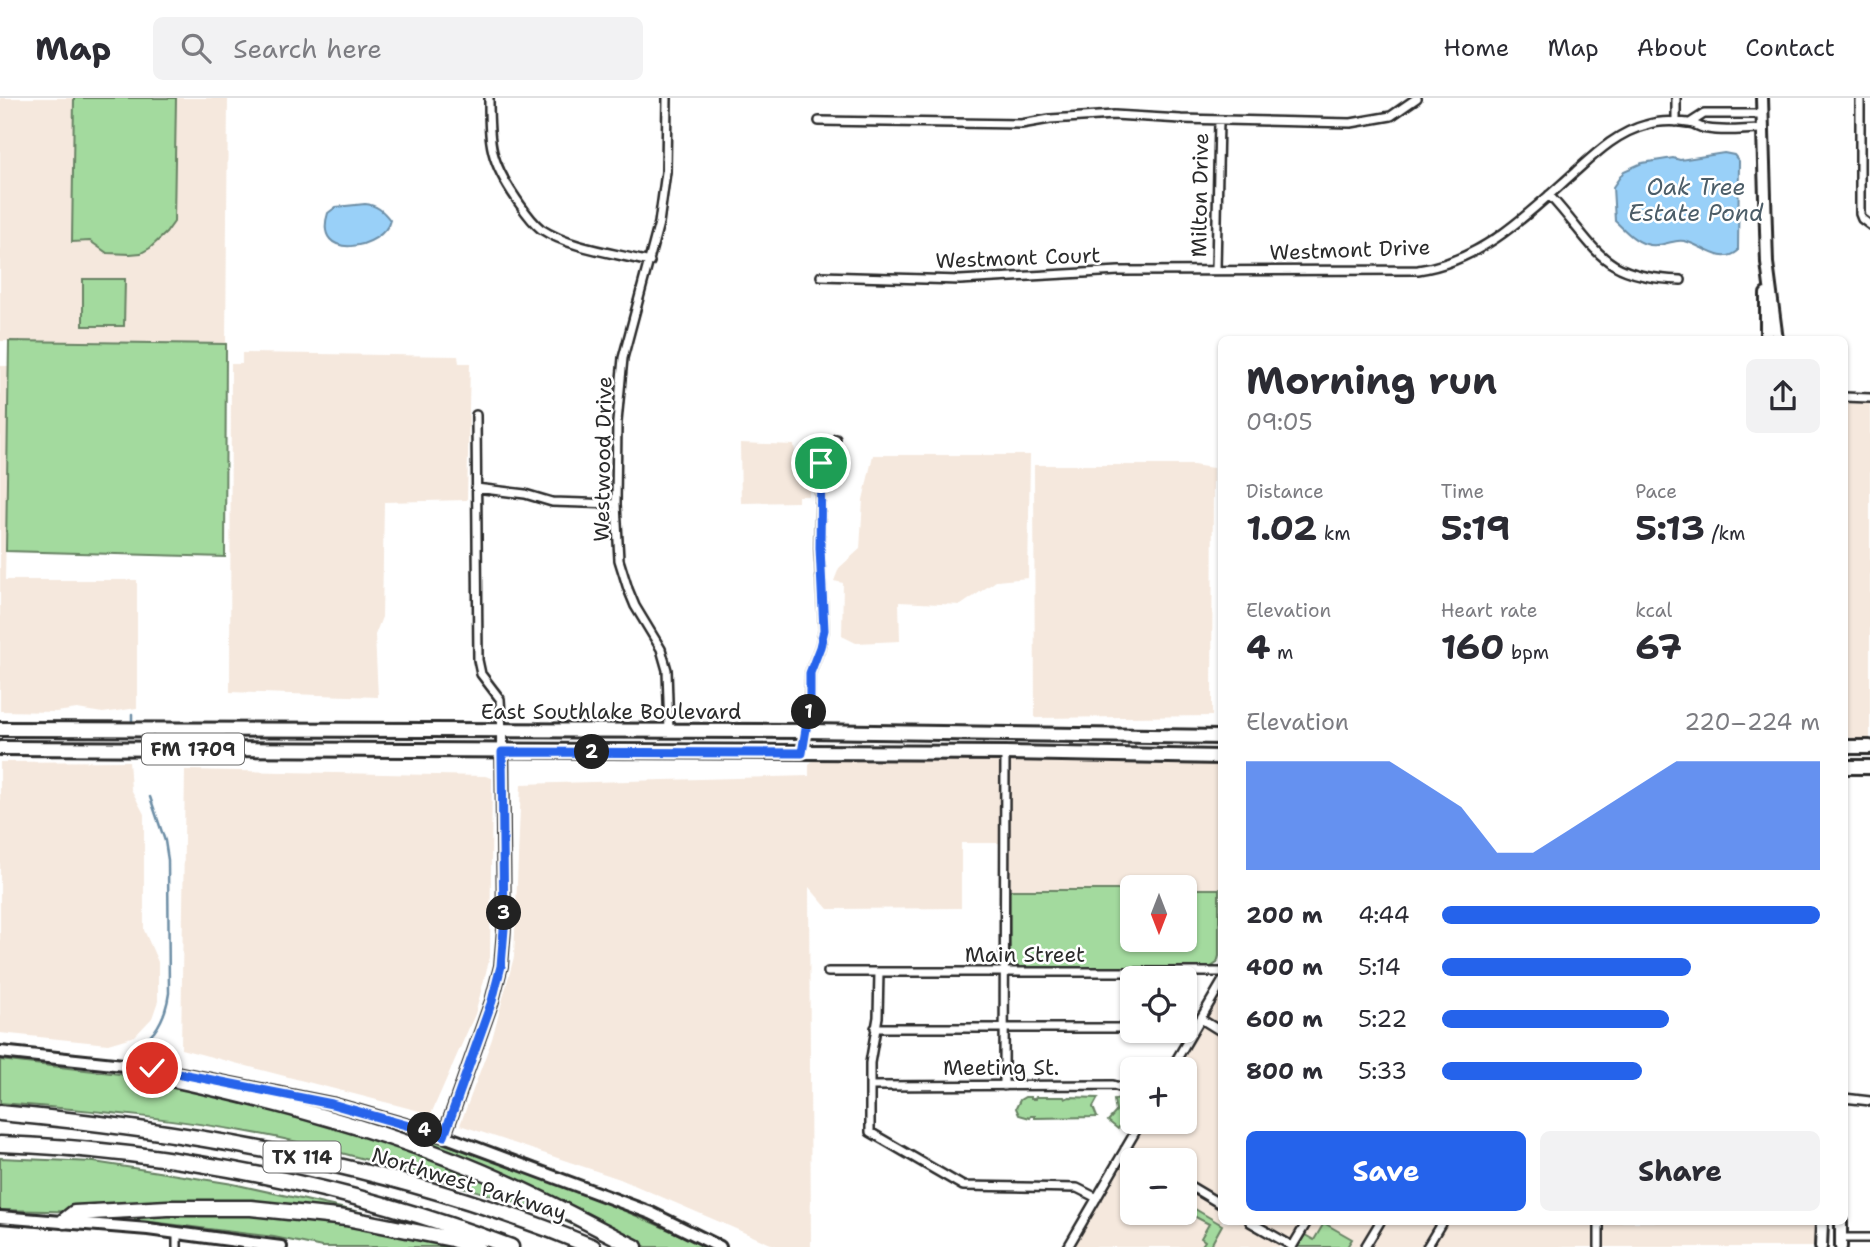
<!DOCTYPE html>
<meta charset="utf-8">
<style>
body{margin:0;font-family:"Shantell Sans",sans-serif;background:#f2f2f3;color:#2b2b33;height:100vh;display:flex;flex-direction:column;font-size:26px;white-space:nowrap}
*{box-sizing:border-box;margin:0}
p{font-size:23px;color:#7c7c81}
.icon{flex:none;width:38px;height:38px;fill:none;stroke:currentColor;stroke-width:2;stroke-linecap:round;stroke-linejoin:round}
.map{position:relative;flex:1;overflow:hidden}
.side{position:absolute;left:1218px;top:238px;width:630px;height:889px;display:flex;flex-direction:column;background:#fff;border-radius:10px;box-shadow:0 2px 5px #0004}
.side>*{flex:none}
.needle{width:46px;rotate:180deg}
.tools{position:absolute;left:1120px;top:777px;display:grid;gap:14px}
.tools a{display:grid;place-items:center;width:77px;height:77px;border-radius:10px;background:#fff;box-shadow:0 2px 5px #0004;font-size:35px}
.pin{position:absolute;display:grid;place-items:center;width:60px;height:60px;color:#fff;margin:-30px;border:4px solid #fff;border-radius:50%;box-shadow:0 2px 7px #0007}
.km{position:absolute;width:35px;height:35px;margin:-18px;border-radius:50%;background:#222;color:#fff;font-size:19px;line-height:35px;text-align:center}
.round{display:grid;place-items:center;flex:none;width:74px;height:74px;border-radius:10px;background:#f2f2f3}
.headline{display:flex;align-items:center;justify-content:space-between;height:119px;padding:0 28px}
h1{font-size:38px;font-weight:700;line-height:52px}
.stats{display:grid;grid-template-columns:repeat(3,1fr);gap:10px;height:119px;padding:7px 28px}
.stats div{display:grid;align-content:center}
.stats b{font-size:35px;font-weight:700}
.stats small{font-size:19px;font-weight:400}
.stats p{font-size:19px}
.chart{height:196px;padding:14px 28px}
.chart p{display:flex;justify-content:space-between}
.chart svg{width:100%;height:126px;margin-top:7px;fill:#2563eb;opacity:.7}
.primary-button{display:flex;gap:14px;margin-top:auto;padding:14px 28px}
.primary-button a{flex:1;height:80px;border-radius:10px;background:#2563eb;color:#fff;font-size:28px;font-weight:700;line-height:80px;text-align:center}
.primary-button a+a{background:#f2f2f3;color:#2b2b33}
ul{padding:0 28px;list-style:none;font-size:23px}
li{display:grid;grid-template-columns:112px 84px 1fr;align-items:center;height:52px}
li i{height:18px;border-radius:9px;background:#2563eb}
header{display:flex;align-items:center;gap:42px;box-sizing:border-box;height:98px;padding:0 35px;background:#fff;border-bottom:2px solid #e1e1e2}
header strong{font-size:33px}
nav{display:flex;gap:38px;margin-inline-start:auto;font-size:24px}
.search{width:490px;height:63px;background:#f2f2f3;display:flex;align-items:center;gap:18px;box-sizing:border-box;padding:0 24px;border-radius:10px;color:#7c7c81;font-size:26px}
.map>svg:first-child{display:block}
.built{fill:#f5e8dd;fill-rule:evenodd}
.green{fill:#a3da9e;stroke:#678264;stroke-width:2}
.water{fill:#99d0f8;stroke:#6d8ea6;stroke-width:2}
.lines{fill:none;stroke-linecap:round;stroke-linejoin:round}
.stream{stroke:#6d8ea6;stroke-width:2.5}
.street-casing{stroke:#2b2b2b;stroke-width:12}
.secondary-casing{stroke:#2b2b2b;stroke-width:16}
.primary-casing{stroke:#2b2b2b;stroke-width:18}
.highway-casing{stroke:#2b2b2b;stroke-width:19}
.street{stroke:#fff;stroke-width:7}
.secondary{stroke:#fff;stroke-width:10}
.primary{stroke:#fff;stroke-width:12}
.highway{stroke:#fff;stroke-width:14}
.route-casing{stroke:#fff;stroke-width:14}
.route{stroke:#2563eb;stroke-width:9}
.labels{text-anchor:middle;stroke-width:5;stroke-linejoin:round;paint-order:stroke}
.shield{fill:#fff;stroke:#6b6b6b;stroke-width:2}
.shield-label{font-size:19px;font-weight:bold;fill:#2b2b2b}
.street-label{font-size:21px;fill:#2b2b2b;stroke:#fff}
.water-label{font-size:23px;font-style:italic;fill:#4c5d68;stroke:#fff}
</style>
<header>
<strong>Map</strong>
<div class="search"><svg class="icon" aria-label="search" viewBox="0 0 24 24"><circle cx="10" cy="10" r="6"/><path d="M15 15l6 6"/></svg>Search here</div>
<nav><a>Home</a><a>Map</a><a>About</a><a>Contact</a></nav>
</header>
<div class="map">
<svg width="1870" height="1149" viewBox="0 0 1870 1149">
<rect width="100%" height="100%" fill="#fff"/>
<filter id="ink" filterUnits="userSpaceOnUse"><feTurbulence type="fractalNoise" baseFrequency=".0143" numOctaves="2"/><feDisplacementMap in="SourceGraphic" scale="14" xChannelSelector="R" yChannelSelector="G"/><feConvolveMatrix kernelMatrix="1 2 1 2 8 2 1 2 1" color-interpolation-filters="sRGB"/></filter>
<g filter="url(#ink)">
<path class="built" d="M 0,0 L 228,0 L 226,246 L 0,243 Z
M 242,255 L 458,258 L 459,265 L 470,265 L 467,402 L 384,404 L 382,519 L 375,537 L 378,599 L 230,594 L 231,266 L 242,266 Z
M 0,268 L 9,268 L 5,482 L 137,482 L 137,610 L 103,615 L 77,611 L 56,614 L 0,613 Z
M 1845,305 L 1870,306 L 1870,642 L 1845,639 Z
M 740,345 L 794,347 L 798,377 L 800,385 L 809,387 L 809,398 L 798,398 L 798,404 L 741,405 Z
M 873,357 L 1030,357 L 1028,480 L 996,483 L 961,507 L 899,504 L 900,543 L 856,545 L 842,538 L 843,485 L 834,483 L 839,470 L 860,451 L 863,402 Z
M 1034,367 L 1193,367 L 1213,370 L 1212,618 L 1035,620 Z
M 814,662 L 1221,665 L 1221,792 L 1185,792 L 1185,789 L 1132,789 L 1132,792 L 1004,792 L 1004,745 L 961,745 L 961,810 L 828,811 L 809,789 L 811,1149 L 778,1149 L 620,1081 L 460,1027 L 492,941 L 514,859 L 521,686 L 809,678 L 809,666 Z
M 129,663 L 131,691 L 144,716 L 144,832 L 158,864 L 158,903 L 152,920 L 135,938 L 108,946 L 0,935 L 0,664 Z
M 185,672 L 485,678 L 492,680 L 490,859 L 475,916 L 431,1016 L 181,951 Z
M 1221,884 L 1222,1124 L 1818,1124 L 1818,1149 L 1068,1149 L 1141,1024 L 1185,1024 L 1185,971 L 1171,971 ZM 1132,1062 L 1185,1062 L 1185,1115 L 1132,1115 Z"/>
<path class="green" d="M 74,0 L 176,0 L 174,124 L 166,135 L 150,150 L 141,155 L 130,156 L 107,155 L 90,143 L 72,144 Z
M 83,181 L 125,181 L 124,228 L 83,228 Z
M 9,243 L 226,246 L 225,459 L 6,453 Z
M 1185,791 L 1219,791 L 1219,858 L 1217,865 L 1211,869 L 1019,869 L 1010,863 L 1009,792 L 1132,792 L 1132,842 L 1185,842 Z
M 0,962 L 119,976 L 171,984 L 282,1009 L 480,1077 L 578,1127 L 576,1128 C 530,1107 479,1094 430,1079 C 379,1065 327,1050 275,1039 C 184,1021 92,1012 0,1005 Z
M 1025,999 L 1031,999 L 1031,1001 L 1035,1001 L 1036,999 L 1064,999 L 1065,1001 L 1069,999 L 1098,1000 L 1093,1009 L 1097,1019 L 1035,1020 L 1035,1018 L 1031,1018 L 1030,1020 L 1019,1017 L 1016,1010 L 1020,1002 Z
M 1120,1001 L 1132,1007 L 1118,1031 L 1108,1023 L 1116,1014 L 1114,1002 Z
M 384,1028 C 496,1059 602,1101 707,1149 L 646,1149 L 549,1100 L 384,1031 Z
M 0,1060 L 94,1064 L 152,1073 L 233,1086 L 373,1117 L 373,1120 L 0,1112 Z
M 1190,1108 L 1222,1127 L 1210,1149 L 1201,1149 L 1205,1143 L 1201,1140 L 1209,1126 L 1186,1114 Z
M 247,1116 L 332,1122 L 463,1149 L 322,1149 L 274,1139 L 135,1122 L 134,1117 Z
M 1324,1125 L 1352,1141 L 1347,1149 L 1297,1149 L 1305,1137 L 1314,1142 Z"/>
<path class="water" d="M 1724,55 L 1734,57 L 1739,63 L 1738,153 C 1722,167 1704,149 1688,144 C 1674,139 1661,151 1646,146 C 1634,143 1624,131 1615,123 L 1613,89 L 1624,73 L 1642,65 L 1673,60 L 1680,62 Z
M 365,106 C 377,107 383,113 390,122 C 384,151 312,165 328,115 L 336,109 Z"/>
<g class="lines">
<path class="stream" d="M 132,616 L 132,622
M 139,952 C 142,943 148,941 154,934 C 163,922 167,910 169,895 L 168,762 L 165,743 L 150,699"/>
<g class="street-casing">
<path id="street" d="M 489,0 C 489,47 490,63 517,102 C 524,112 531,123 541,131 C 572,151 615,155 650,164
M 667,0 L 666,74 L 659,125 L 623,260 L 617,324 L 616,406 L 619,462 L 628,491 L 635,508 L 661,551 L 667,572 L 669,634
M 1676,0 L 1676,24
M 1860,0 L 1860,116 L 1862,121 L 1870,127
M 819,23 L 1021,26 L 1050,21 L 1114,17 L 1181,21 L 1351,25 L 1391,18 L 1417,0
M 1690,25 L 1704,16 L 1762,16
M 1549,97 C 1599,151 1598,179 1681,182
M 1216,172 L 1219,22
M 821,178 L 960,182 L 1119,173 L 1418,172 C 1482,163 1528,116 1575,74 C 1596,55 1618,34 1646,27 C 1658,23 1675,23 1688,25 C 1695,25 1701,31 1708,31 C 1726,34 1745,31 1762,31
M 1844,299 L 1870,300
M 476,317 L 478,562 L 481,576 L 500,601 L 502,633
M 476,390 L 525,396 L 552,404 L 616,406
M 802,654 L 809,620 L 810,575 L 820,549 L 824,532 L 819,450 L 821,365 L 826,351 L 836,341
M 828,874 L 1222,874
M 879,874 L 878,919 L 870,965 L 870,1034 L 963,1088 L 1077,1090 L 1097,1100
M 1201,921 L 1222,934
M 875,930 L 1132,930
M 1181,933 L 1191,937
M 1171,971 L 1222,884
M 870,988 L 1113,987 L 1132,993
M 1004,988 L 1005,655
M 1844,1000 L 1870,1003
M 1125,1051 L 1145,1062
M 1185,1085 L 1222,1107
M 1250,1124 L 1292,1148
M 1599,1124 L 1599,1149
M 177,1134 L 177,1149
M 1841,1140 L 1870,1140
M 1068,1149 L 1141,1024
M 1292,1149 L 1307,1124
M 1365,1149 L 1380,1124
M 1427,1149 L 1442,1124"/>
</g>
<g class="secondary-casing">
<path id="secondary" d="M 1762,0 L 1767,165 L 1777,242
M 1766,196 L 1766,242
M 0,954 L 152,970 L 332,1006 L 444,1038 L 651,1115 L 720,1149
M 444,1038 L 492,903 L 501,868 L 504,831 L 502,633
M 0,1119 L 148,1131 L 281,1149
M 1821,1149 L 1822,1124
M 1841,1149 L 1841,1124"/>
</g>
<g class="primary-casing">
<path id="primary" d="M 0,631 L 807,633 L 1222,639
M 1844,649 L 1870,649
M 0,650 L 1005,655 L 1222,659
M 1844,669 L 1870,669"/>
</g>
<g class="highway-casing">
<path id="highway" d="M 152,970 L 162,979 C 261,1000 359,1025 453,1062 C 516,1086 576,1119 635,1149
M 0,1015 C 204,1034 403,1070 593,1149
M 0,1046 C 171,1052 351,1088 511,1149
M 64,1123 L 74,1115 L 168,1110 L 251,1110 L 346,1120 L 452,1141 L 477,1149"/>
</g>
<use href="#street" class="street"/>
<use href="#secondary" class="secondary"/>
<use href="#primary" class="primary"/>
<use href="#highway" class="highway"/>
</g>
</g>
<g class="lines" filter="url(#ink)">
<g class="route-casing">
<path id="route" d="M 152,970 L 332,1006 L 444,1038 L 492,903 L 501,868 L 504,831 L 502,654 L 802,655 L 810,607 L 810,575 L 820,549 L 824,532 L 820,450 L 821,365"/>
</g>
<use href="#route" class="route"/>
</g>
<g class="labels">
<g class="shield">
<rect x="142" y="635.5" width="102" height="31" rx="5"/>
<rect x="263.5" y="1043.5" width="77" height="31" rx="5"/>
</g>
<g class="shield-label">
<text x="193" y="658">FM 1709</text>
<text x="302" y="1066">TX 114</text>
</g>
<g class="street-label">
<text transform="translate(1200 97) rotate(-89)" y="7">Milton Drive</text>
<text transform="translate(1350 152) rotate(-2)" y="7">Westmont Drive</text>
<text transform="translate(1018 160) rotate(-2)" y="7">Westmont Court</text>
<text transform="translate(603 361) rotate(-89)" y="7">Westwood Drive</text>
<text x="611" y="621">East Southlake Boulevard</text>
<text x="1025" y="864">Main Street</text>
<text x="1001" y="977">Meeting St.</text>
<text transform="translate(469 1086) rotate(17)" y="7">Northwest Parkway</text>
</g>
<g class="water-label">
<text x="1696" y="97">Oak Tree<tspan x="1696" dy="26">Estate Pond</tspan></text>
</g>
</g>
</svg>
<div class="tools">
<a><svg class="needle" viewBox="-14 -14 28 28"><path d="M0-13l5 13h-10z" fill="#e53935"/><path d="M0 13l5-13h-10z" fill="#7c7c81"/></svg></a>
<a><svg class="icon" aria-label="locate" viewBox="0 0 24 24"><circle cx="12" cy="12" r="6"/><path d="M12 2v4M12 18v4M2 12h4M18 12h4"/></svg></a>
<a>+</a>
<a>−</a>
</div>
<div class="pin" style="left:821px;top:365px;background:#1e9e55"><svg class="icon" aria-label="arrive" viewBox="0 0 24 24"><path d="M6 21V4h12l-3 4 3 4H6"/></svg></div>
<div class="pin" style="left:152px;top:970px;background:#d93025"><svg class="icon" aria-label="check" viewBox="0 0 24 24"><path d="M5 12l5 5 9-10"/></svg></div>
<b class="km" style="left:809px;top:614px">1</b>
<b class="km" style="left:592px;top:654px">2</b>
<b class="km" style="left:504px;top:815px">3</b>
<b class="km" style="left:425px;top:1032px">4</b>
<section class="side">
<div class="headline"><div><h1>Morning run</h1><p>09:05</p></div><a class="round"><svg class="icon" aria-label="share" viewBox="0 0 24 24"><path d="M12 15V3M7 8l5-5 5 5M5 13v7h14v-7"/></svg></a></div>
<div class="stats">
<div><p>Distance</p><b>1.02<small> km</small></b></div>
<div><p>Time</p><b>5:19</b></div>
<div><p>Pace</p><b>5:13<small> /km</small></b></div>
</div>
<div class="stats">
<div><p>Elevation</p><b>4<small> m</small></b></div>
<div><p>Heart rate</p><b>160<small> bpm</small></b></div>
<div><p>kcal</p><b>67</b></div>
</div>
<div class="chart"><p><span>Elevation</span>220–224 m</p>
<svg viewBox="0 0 160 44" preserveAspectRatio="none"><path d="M0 44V6L10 6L20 6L30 6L40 6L50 14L60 22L70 38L80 38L90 30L100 22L110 14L120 6L130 6L140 6L150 6L160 6V44z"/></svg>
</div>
<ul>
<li><b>200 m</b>4:44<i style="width:100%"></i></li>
<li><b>400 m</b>5:14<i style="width:66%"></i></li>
<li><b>600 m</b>5:22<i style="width:60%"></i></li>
<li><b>800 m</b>5:33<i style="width:53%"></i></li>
</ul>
<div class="primary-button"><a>Save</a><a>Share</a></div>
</section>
</div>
